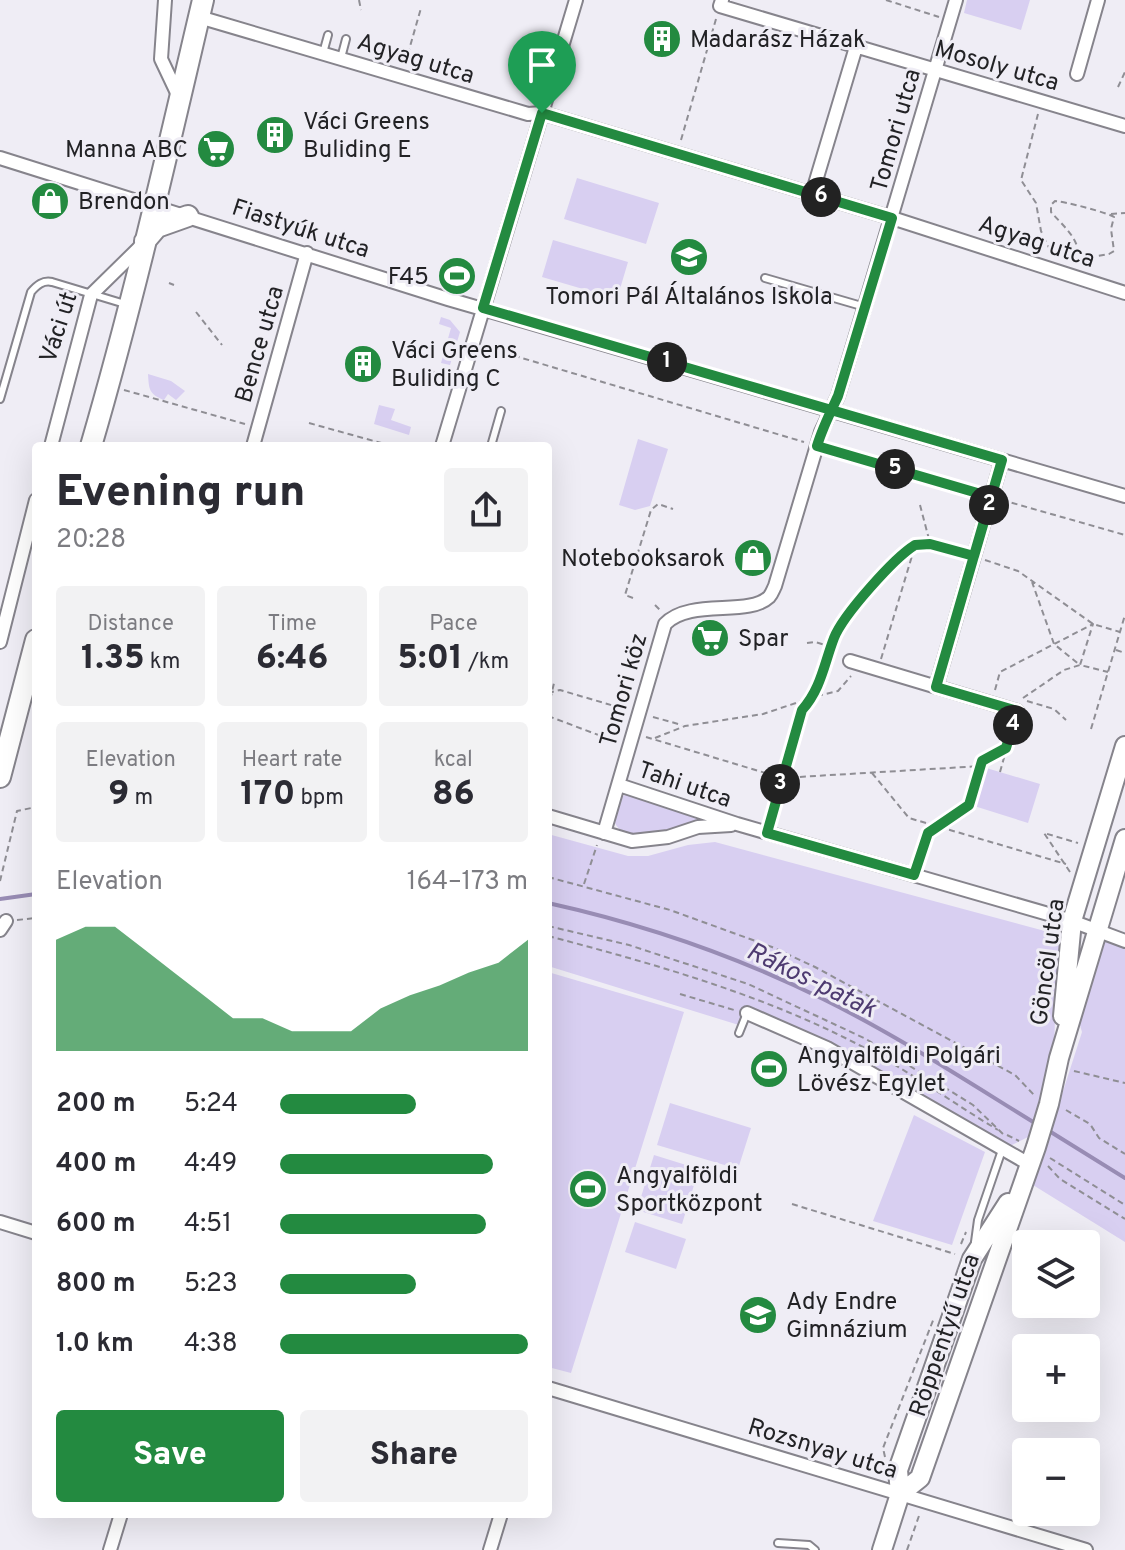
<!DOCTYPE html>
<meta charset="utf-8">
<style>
body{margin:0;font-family:Overpass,sans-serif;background:#f2f2f3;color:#2b2b33;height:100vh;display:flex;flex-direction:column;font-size:30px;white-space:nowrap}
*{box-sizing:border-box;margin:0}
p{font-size:26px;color:#7c7c81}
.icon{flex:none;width:44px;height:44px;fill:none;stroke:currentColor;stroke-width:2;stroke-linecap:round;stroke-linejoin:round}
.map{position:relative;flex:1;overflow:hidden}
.details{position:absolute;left:32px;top:442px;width:520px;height:1076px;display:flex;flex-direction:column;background:#fff;border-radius:8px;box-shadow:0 8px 32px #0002}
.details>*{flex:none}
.buttons{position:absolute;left:1012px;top:1230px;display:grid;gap:16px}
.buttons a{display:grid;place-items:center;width:88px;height:88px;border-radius:8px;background:#fff;box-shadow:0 8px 32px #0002;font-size:40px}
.pin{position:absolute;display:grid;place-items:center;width:68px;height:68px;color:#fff;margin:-82px -34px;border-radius:50% 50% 50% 0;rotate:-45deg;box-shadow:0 0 8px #0007}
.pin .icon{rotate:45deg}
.km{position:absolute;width:40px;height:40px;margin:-20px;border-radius:50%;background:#222;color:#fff;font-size:22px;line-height:40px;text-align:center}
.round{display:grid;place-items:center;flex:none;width:84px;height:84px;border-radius:8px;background:#f2f2f3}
.headline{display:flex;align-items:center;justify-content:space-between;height:136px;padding:0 24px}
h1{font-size:44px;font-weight:800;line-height:60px}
.metrics{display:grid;grid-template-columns:repeat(3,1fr);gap:12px;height:136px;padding:8px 24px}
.metrics div{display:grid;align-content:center;border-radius:8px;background:#f2f2f3;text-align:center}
.metrics b{font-size:34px;font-weight:800}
.metrics small{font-size:22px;font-weight:400}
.metrics p{font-size:22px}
.chart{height:224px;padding:16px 24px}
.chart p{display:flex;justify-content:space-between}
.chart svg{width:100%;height:144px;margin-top:8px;fill:#238a40;opacity:.7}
.button{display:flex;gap:16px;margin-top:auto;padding:16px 24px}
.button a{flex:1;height:92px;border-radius:8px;background:#238a40;color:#fff;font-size:32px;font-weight:800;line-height:92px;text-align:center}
.button a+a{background:#f2f2f3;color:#2b2b33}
ul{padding:0 24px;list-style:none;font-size:26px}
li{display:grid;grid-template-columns:128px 96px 1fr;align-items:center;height:60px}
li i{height:20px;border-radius:10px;background:#238a40}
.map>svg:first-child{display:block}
.green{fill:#d8cff1}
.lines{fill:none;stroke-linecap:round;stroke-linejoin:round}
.stream{stroke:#988cb4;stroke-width:4}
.lane-casing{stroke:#86848c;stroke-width:10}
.street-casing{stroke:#86848c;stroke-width:16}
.secondary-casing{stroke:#86848c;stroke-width:22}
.primary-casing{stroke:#86848c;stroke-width:24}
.path{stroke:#8f8e94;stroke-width:2;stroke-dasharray:6 4;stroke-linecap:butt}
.lane{stroke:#fff;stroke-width:6}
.street{stroke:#fff;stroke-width:12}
.secondary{stroke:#fff;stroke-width:18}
.primary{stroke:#fff;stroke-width:20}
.route-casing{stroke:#fff;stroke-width:16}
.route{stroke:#238a40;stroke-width:10}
.labels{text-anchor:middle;stroke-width:6;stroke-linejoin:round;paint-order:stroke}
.poi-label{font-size:24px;fill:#222225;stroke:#efedf5;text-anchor:start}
.street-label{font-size:24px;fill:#222225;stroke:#efedf5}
.water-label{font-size:26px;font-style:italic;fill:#4e3b71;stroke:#efedf5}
</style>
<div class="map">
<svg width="1125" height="1550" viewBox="0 0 1125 1550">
<rect width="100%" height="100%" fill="#efedf5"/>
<path class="green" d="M 967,0 L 1030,0 L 1021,30 L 964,13 Z
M 577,178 L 659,203 L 646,244 L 564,219 Z
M 553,240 L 628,262 L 617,299 L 542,277 Z
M 441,317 L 450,320 L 460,332 L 450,365 L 441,363 L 451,328 L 439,324 Z
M 148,374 L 171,381 L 185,391 L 176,400 L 168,394 L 164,400 C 149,394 149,390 148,374 Z
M 379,405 L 395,409 L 391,420 L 411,427 L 409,435 L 374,424 Z
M 638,439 L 668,449 L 650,506 L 635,510 L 619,505 Z
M 983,767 L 1040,784 L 1028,823 L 971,805 Z
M 626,794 L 699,815 L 699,821 C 679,827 626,848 615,823 L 622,797 Z
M 548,834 L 628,856 L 648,856 L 688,845 L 715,842 L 1056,934 L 1061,945 L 1056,980 L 1054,1054 L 1030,1136 L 1002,1150 L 911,1095 L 747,1014 L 742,1026 L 548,966 Z
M 1097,929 L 1125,941 L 1125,1242 L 1033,1185 L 1082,1032 L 1074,1006 Z
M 548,972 L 684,1012 L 571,1373 L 548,1367 Z
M 670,1103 L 751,1128 L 738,1169 L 657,1145 Z
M 914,1115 L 985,1152 L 952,1245 L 873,1221 Z
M 654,1155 L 699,1169 L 682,1224 L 637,1210 Z
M 635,1222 L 686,1239 L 676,1269 L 625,1252 Z"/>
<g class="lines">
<path class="stream" d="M 0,899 L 36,894
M 548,903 C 643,924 736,956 823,999 C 898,1036 968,1082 1038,1125
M 1046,1129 L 1125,1178"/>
<g class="lane-casing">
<path id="lane" d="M 323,53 L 328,35
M 341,58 L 346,39
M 765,278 L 865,307
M 436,376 L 459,383
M 0,399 L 31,292 C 37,285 43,280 52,282 L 125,304
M 491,446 L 501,411
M 739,1033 L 747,1013
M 975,1242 L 978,1220 L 1002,1150
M 778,1543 L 809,1545 L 815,1550"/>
</g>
<g class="street-casing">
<path id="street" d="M 165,0 L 161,59 L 179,97
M 722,0 L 720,6 L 1125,126
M 199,17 L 528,114 L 542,113 L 892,218 L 1125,293
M 1077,74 L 1098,0
M 0,158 L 448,299 L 1125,496
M 812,194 L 856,47
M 51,446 L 91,295 L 143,244
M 253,446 L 307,253
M 442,446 L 576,0
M 0,642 L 36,500
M 850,661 L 1017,711
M 936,687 L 1002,460
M 619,785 L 737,824 L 1069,920 L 1125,941
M 548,816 L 632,841 L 668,837 L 698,827 L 731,825
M 604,833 L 665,624 C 690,598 748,617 769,597 C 772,594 773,590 775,586 L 821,432 L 838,396 L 956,0
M 0,930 L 6,921
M 747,1013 L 827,1048 L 1029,1164
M 0,1222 L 36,1233
M 548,1388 L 1086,1550
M 110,1550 L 121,1514
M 490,1550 L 501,1514"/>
</g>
<g class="secondary-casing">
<path id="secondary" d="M 1063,1016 L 1072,921 L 1125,746
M 900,1494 L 920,1478 L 1036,1147 L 1049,1104 L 1059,1058 L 1125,839
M 882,1550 L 900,1494 L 898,1470 L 972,1259 L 1008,1203"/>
</g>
<g class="primary-casing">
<path id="primary" d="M 145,241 L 157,227 L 188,216
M 91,446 C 134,299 168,149 203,0
M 0,777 L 36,640"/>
</g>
<path class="path" d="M 359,0 L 361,10
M 886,0 L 939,17
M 405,64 L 421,8
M 1118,87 L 1125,72
M 1038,114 L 1021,180 L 1036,203 L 1041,231 L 1052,254
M 681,140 L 716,19
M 1111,214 L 1125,213
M 1078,264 C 1083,241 1064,227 1051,212 L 1051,205 L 1055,201 C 1063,201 1109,213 1114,217 L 1111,229 L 1114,251 L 1109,254 L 1080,259
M 169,283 L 174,285
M 196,312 L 222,345
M 485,347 L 804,442
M 124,390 L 245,424
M 309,423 L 392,446
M 830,450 L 977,493
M 1002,500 L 1125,535
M 920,505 L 930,543
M 985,560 L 1018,571 L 1093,624 L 1120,632
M 633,598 L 625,595 L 651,510 L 658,504 L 673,509
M 655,605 L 660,610
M 807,643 L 815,642 L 829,646
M 1116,650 L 1125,653
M 881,659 L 915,546
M 995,690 L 1000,672 L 1093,624 L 1080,665 L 1054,644 L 1032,582
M 548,693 L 560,690 L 628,710
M 817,696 L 838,691 L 851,676
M 1023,698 L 1064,670 L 1080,665 L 1108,672
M 1027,701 L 1054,709 L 1066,720
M 548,709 L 554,683
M 548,716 L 617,742
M 653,717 L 682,725
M 1091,729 L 1125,615
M 646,737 L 782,778 L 981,766
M 655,738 L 685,726 L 763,714 L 811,698
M 1000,772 L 1014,722
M 872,773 L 909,818 L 1066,864
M 770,820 L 802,710 C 822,688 824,664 835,637 C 842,620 901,548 917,545 C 932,542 946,548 960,552
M 918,863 L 928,833 L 969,805 L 982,761 L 1006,749
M 1070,872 L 1044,833 L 1078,843
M 548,877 L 670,910 L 772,947 L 815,967 L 1015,1075 L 1035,1096
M 0,881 L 17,811 L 36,807
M 584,884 L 597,845
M 17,920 L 36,918
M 548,926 L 629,945 L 748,984 L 866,1039 L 973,1105 L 1003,1134
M 548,936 C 655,964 764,995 863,1047 C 909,1071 953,1103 998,1130
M 680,994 L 734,1010
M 1074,1071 L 1125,1083
M 1066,1110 L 1090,1124 L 1099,1138 L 1125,1154
M 1007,1135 L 1019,1141
M 1050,1158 L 1125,1205
M 1048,1166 L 1060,1179 L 1125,1219
M 792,1204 L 955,1254
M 961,1244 L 966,1232
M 885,1457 L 883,1448 L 934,1318
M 907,1550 L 920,1513"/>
<use href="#lane" class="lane"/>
<use href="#street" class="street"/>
<use href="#secondary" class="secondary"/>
<use href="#primary" class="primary"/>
</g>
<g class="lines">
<g class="route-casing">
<path id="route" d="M 542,113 L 483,308 C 656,359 829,409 1002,460 L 974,556 L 930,544 L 915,545 C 894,558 843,615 834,638 C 824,664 821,689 802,710 L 767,833 L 914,875 L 928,833 L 969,805 L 982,761 L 1006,748 L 1017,711 L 936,687 L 991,497 L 817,446 C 822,429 830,413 838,396 L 892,218 L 542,113"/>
</g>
<use href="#route" class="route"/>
</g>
<defs>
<g id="building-disc" transform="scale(2)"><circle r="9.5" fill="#238a40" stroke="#efedf5"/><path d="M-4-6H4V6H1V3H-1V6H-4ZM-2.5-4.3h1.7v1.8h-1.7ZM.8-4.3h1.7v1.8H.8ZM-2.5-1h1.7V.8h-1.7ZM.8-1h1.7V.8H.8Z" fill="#fff"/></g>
<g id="supermarket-disc" transform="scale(2)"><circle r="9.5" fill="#238a40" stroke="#efedf5"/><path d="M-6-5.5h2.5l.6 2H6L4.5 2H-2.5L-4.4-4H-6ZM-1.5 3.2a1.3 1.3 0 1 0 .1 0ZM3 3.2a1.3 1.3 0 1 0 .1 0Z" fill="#fff"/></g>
<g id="shop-disc" transform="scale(2)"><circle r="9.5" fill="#238a40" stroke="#efedf5"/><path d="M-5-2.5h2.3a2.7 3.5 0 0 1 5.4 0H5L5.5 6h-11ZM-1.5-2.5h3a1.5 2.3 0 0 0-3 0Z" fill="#fff"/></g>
<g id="school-disc" transform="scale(2)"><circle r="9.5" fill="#238a40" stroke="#efedf5"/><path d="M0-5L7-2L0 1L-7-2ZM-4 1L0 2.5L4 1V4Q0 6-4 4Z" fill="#fff"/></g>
<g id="stadium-disc" transform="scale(2)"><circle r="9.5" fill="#238a40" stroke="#efedf5"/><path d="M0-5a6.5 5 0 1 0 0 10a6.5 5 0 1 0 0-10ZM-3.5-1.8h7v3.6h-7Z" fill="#fff"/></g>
</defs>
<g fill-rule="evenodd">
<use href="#building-disc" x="662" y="39"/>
<use href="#building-disc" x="275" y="135"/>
<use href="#supermarket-disc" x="216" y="149"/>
<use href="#shop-disc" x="50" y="201"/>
<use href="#school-disc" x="689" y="257"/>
<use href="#stadium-disc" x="457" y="276"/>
<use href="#building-disc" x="363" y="364"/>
<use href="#shop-disc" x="753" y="558"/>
<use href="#supermarket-disc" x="710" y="638"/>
<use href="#stadium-disc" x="769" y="1069"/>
<use href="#stadium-disc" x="588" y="1189"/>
<use href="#school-disc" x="758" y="1315"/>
</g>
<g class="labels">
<g class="poi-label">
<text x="690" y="47">Madarász Házak</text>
<text x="303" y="129">Váci Greens<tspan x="303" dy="28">Buliding E</tspan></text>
<text x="188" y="157" text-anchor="end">Manna ABC</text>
<text x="78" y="209">Brendon</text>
<text x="429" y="284" text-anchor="end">F45</text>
<text x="689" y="304" text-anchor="middle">Tomori Pál Általános Iskola</text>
<text x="391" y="358">Váci Greens<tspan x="391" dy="28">Buliding C</tspan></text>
<text x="725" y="566" text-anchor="end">Notebooksarok</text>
<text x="738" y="646">Spar</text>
<text x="797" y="1063">Angyalföldi Polgári<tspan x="797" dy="28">Lövész Egylet</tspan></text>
<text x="616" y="1183">Angyalföldi<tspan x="616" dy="28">Sportközpont</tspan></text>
<text x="786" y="1309">Ady Endre<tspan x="786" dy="28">Gimnázium</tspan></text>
</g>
<g class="street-label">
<text transform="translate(416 58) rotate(17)" y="8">Agyag utca</text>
<text transform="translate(997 65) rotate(16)" y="8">Mosoly utca</text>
<text transform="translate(895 130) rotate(-74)" y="8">Tomori utca</text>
<text transform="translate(301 228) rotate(18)" y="8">Fiastyúk utca</text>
<text transform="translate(1037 241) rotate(18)" y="8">Agyag utca</text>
<text transform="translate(58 327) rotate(-72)" y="8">Váci út</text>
<text transform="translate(259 344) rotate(-74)" y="8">Bence utca</text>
<text transform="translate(623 690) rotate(-74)" y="8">Tomori köz</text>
<text transform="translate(685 784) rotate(19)" y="8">Tahi utca</text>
<text transform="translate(1047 962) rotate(-82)" y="8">Göncöl utca</text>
<text transform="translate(944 1335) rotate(-71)" y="8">Röppentyű utca</text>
<text transform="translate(823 1448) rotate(17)" y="8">Rozsnyay utca</text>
</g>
<g class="water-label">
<text transform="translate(812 979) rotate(26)" y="9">Rákos-patak</text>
</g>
</g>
</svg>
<div class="buttons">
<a><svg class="icon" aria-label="layers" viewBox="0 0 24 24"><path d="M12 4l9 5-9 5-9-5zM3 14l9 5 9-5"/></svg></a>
<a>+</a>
<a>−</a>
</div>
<div class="pin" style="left:542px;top:113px;background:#1e9e55"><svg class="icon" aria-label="arrive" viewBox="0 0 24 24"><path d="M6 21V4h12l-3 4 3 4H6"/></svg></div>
<b class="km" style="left:667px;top:362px">1</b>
<b class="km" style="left:989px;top:505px">2</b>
<b class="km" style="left:780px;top:784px">3</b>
<b class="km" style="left:1013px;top:725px">4</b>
<b class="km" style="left:895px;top:469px">5</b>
<b class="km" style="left:821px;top:197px">6</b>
<section class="details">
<div class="headline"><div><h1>Evening run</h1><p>20:28</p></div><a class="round"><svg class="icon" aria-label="share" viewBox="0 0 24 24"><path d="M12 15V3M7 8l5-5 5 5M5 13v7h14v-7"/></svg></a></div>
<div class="metrics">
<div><p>Distance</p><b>1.35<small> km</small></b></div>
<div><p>Time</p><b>6:46</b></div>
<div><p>Pace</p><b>5:01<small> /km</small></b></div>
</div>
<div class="metrics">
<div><p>Elevation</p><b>9<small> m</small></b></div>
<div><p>Heart rate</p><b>170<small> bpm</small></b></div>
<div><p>kcal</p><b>86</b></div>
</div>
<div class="chart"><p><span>Elevation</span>164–173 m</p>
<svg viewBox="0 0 160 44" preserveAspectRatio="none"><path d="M0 44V10L10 6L20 6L30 13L40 20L50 27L60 34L70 34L80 38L90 38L100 38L110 31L120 27L130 24L140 20L150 17L160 10V44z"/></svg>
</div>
<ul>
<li><b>200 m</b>5:24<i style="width:55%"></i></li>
<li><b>400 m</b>4:49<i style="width:86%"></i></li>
<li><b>600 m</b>4:51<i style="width:83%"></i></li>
<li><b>800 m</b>5:23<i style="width:55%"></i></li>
<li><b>1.0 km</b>4:38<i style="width:100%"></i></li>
</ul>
<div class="button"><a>Save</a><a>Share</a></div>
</section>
</div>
